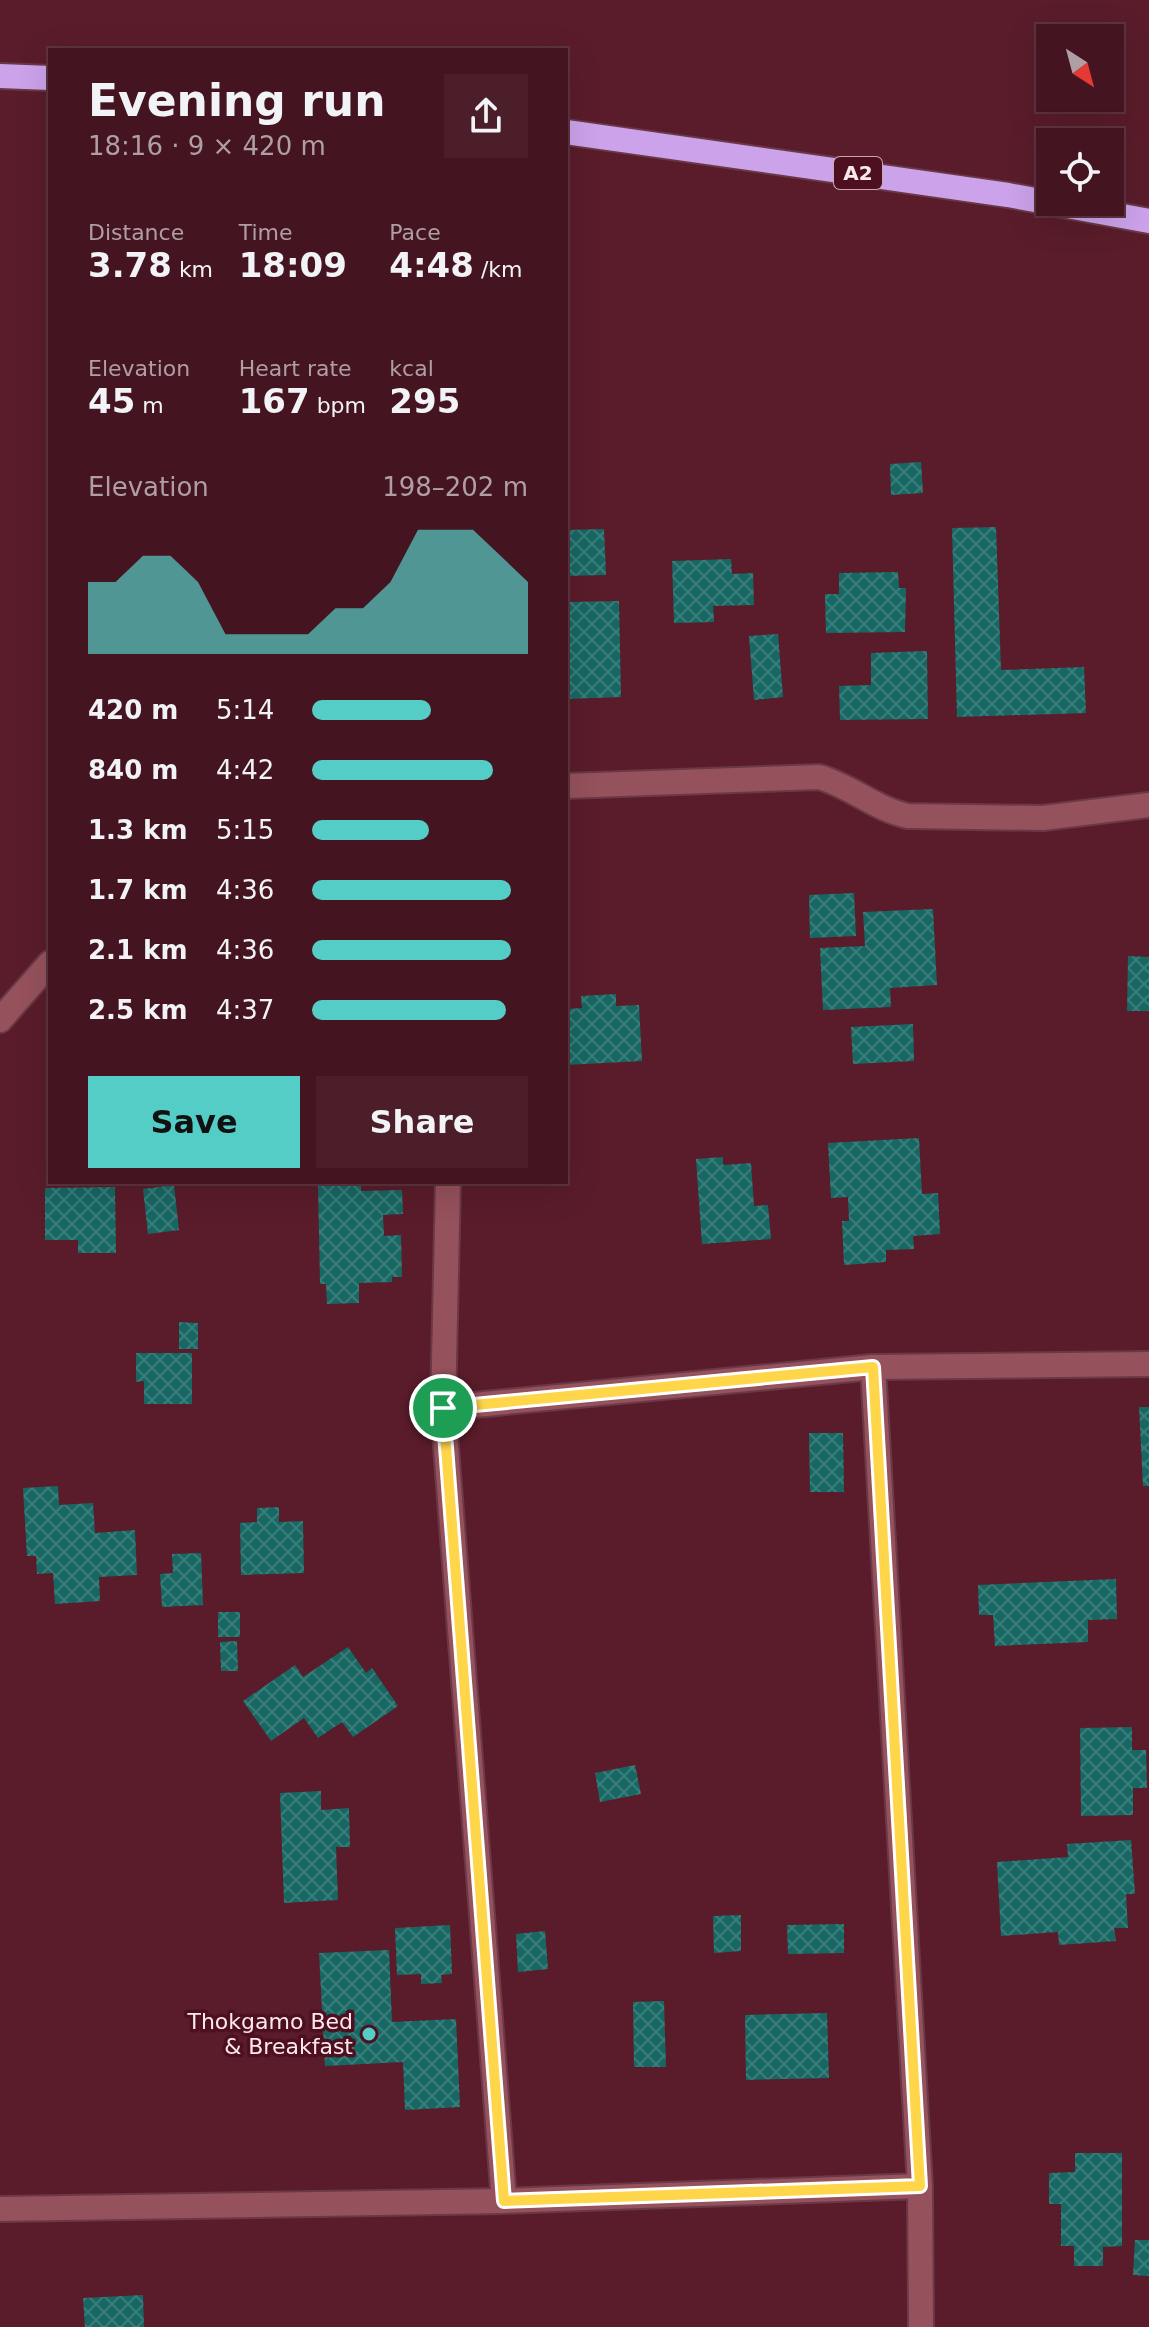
<!DOCTYPE html>
<meta charset="utf-8">
<style>
body{margin:0;font-family:"DejaVu Sans",sans-serif;background:#4b1e29;color:#f1f3f6;height:100vh;display:flex;flex-direction:column;font-size:30px;white-space:nowrap}
*{box-sizing:border-box;margin:0}
p{font-size:26px;color:#af9fa5}
.icon{flex:none;width:44px;height:44px;fill:none;stroke:currentColor;stroke-width:2;stroke-linecap:round;stroke-linejoin:round}
.map{position:relative;flex:1;overflow:hidden}
.side{position:absolute;left:48px;top:48px;width:520px;height:1136px;display:flex;flex-direction:column;background:#441520;border-radius:0px;box-shadow:0 8px 32px #0002,0 0 0 2px #5c343e}
.side>*{flex:none}
.needle{width:52px;rotate:144deg}
.controls{position:absolute;left:1036px;top:24px;display:grid;gap:16px}
.controls a{display:grid;place-items:center;width:88px;height:88px;border-radius:0px;background:#441520;box-shadow:0 8px 32px #0002,0 0 0 2px #5c343e;font-size:40px}
.pin{position:absolute;display:grid;place-items:center;width:68px;height:68px;color:#fff;margin:-34px;border:4px solid #fff;border-radius:50%;box-shadow:0 2px 8px #0007}
.round{display:grid;place-items:center;flex:none;width:84px;height:84px;border-radius:0px;background:#4b1e29}
.overview{display:flex;align-items:center;justify-content:space-between;height:136px;padding:0 40px}
h1{font-size:44px;font-weight:800;line-height:60px}
.figures{display:grid;grid-template-columns:repeat(3,1fr);gap:12px;height:136px;padding:8px 40px}
.figures div{display:grid;align-content:center}
.figures b{font-size:34px;font-weight:800}
.figures small{font-size:22px;font-weight:400}
.figures p{font-size:22px}
.chart{height:224px;padding:16px 40px}
.chart p{display:flex;justify-content:space-between}
.chart svg{width:100%;height:144px;margin-top:8px;fill:#54cdc7;opacity:.7}
.primary-button{display:flex;gap:16px;margin-top:auto;padding:16px 40px}
.primary-button a{flex:1;height:92px;border-radius:0px;background:#54cdc7;color:#111;font-size:32px;font-weight:800;line-height:92px;text-align:center}
.primary-button a+a{background:#4b1e29;color:#f1f3f6}
ul{padding:0 40px;list-style:none;font-size:26px}
li{display:grid;grid-template-columns:128px 96px 1fr;align-items:center;height:60px}
li i{height:20px;border-radius:10px;background:#54cdc7}
.map>svg:first-child{display:block}
.building{fill:url(#building-cross-hatch)}
.lines{fill:none;stroke-linecap:round;stroke-linejoin:round}
.minor-casing{stroke:#6a3846;stroke-width:28}
.highway-casing{stroke:#6a3846;stroke-width:28}
.minor{stroke:#95515c;stroke-width:24}
.highway{stroke:#cca2eb;stroke-width:24}
.route-casing{stroke:#fff;stroke-width:16}
.route{stroke:#ffd54a;stroke-width:10}
.poi-dot{fill:#54cdc7;stroke:#4e1020;stroke-width:3}
.labels{text-anchor:middle;stroke-width:7;stroke-linejoin:round;paint-order:stroke}
.shield{fill:#4e1020;stroke:#c6a8ae;stroke-width:2}
.shield-label{font-size:20px;font-weight:bold;fill:#fae9eb}
.poi-label{font-size:22px;fill:#fae9eb;stroke:#4e1020;text-anchor:end}
</style>
<div class="map">
<svg width="1149" height="2327" viewBox="0 0 1149 2327">
<defs>
<pattern id="building-cross-hatch" width="8" height="8" patternUnits="userSpaceOnUse" patternTransform="scale(2)"><rect width="8" height="8" fill="#176763"/><path d="M0 0l8 8M0 8l8-8" fill="none" stroke="#3a7d7a"/></pattern>
</defs>
<rect width="100%" height="100%" fill="#5a1c2a"/>
<path class="building" d="M 921,462 L 923,493 L 891,495 L 890,464 Z
M 996,527 L 1001,670 L 1084,667 L 1086,713 L 957,717 L 952,528 Z
M 604,529 L 606,575 L 566,576 L 566,530 Z
M 731,559 L 732,574 L 753,573 L 754,605 L 713,606 L 714,622 L 674,623 L 672,561 Z
M 898,572 L 899,588 L 906,588 L 905,632 L 826,633 L 825,594 L 839,594 L 839,573 Z
M 619,601 L 621,697 L 566,699 L 566,602 Z
M 778,634 L 783,697 L 754,700 L 749,636 Z
M 927,651 L 928,719 L 840,720 L 839,686 L 871,685 L 871,653 Z
M 854,893 L 856,936 L 810,938 L 809,895 Z
M 933,909 L 937,985 L 890,988 L 891,1007 L 823,1010 L 820,948 L 865,946 L 863,912 Z
M 1128,956 L 1149,957 L 1149,1011 L 1127,1011 Z
M 616,994 L 616,1006 L 639,1005 L 642,1061 L 566,1065 L 566,1009 L 582,1008 L 581,996 Z
M 913,1024 L 914,1061 L 853,1064 L 851,1027 Z
M 919,1138 L 922,1194 L 938,1193 L 940,1234 L 913,1236 L 914,1249 L 886,1250 L 886,1262 L 844,1265 L 842,1221 L 849,1221 L 848,1197 L 831,1198 L 828,1143 Z
M 723,1157 L 723,1165 L 751,1163 L 754,1206 L 768,1205 L 771,1239 L 702,1244 L 696,1159 Z
M 361,1183 L 361,1191 L 402,1190 L 403,1214 L 383,1215 L 384,1236 L 401,1235 L 402,1277 L 392,1277 L 392,1282 L 359,1283 L 359,1303 L 327,1304 L 326,1284 L 320,1284 L 318,1184 Z
M 174,1185 L 179,1230 L 148,1234 L 143,1189 Z
M 115,1187 L 116,1253 L 78,1253 L 78,1240 L 45,1240 L 45,1188 Z
M 179,1322 L 198,1323 L 198,1349 L 179,1349 Z
M 136,1353 L 192,1353 L 192,1404 L 144,1404 L 144,1381 L 136,1382 Z
M 1139,1407 L 1149,1407 L 1149,1486 L 1143,1486 Z
M 809,1433 L 843,1433 L 844,1492 L 810,1492 Z
M 58,1486 L 59,1505 L 93,1503 L 95,1533 L 135,1530 L 137,1575 L 99,1577 L 100,1601 L 55,1604 L 53,1573 L 37,1574 L 36,1556 L 27,1556 L 23,1488 Z
M 279,1507 L 279,1522 L 303,1521 L 304,1573 L 241,1575 L 240,1523 L 257,1522 L 257,1508 Z
M 201,1553 L 203,1605 L 162,1607 L 160,1574 L 173,1573 L 172,1554 Z
M 1116,1579 L 1117,1619 L 1088,1620 L 1088,1642 L 995,1646 L 993,1615 L 979,1615 L 978,1585 Z
M 218,1612 L 240,1612 L 240,1637 L 218,1637 Z
M 237,1641 L 238,1671 L 221,1671 L 220,1642 Z
M 348,1647 L 366,1673 L 372,1668 L 398,1706 L 353,1737 L 342,1722 L 318,1738 L 304,1718 L 271,1741 L 243,1701 L 295,1665 L 303,1677 Z
M 1132,1727 L 1132,1750 L 1146,1750 L 1147,1788 L 1133,1788 L 1133,1815 L 1081,1816 L 1080,1728 Z
M 635,1765 L 641,1794 L 600,1802 L 595,1773 Z
M 321,1791 L 321,1810 L 349,1808 L 350,1847 L 336,1847 L 338,1900 L 284,1903 L 280,1793 Z
M 1131,1840 L 1135,1894 L 1126,1894 L 1128,1928 L 1114,1928 L 1116,1941 L 1059,1945 L 1058,1932 L 1001,1936 L 997,1862 L 1068,1857 L 1067,1844 Z
M 741,1915 L 741,1951 L 714,1953 L 713,1916 Z
M 844,1924 L 844,1953 L 788,1954 L 787,1925 Z
M 450,1925 L 452,1974 L 441,1975 L 442,1983 L 421,1984 L 421,1974 L 397,1975 L 395,1928 Z
M 545,1931 L 548,1969 L 518,1972 L 516,1934 Z
M 389,1950 L 392,2022 L 456,2019 L 460,2107 L 405,2110 L 403,2062 L 325,2066 L 319,1953 Z
M 664,2001 L 666,2067 L 634,2067 L 633,2002 Z
M 827,2013 L 829,2078 L 746,2080 L 745,2015 Z
M 1075,2153 L 1122,2153 L 1122,2246 L 1103,2247 L 1103,2266 L 1074,2266 L 1074,2246 L 1061,2246 L 1061,2204 L 1049,2204 L 1049,2173 L 1075,2172 Z
M 1135,2240 L 1149,2240 L 1149,2276 L 1133,2275 Z
M 143,2295 L 144,2327 L 85,2327 L 83,2298 Z"/>
<g class="lines">
<g class="minor-casing">
<path id="minor" d="M 566,786 L 819,777 C 851,786 875,809 908,816 L 1043,818 L 1149,805
M 0,1020 L 50,963
M 448,1182 L 443,1408 L 504,2201
M 873,1367 L 920,2186 L 921,2327
M 443,1408 L 873,1367 L 1149,1364
M 0,2209 L 504,2201 L 920,2186"/>
</g>
<g class="highway-casing">
<path id="highway" d="M 0,76 L 50,78
M 566,132 L 1008,195 L 1149,221"/>
</g>
<use href="#minor" class="minor"/>
<use href="#highway" class="highway"/>
</g>
<g class="lines">
<g class="route-casing">
<path id="route" d="M 873,1367 L 920,2186 L 504,2201 L 443,1408 Z"/>
</g>
<use href="#route" class="route"/>
</g>
<circle class="poi-dot" cx="369" cy="2034" r="8"/>
<g class="labels">
<rect class="shield" x="834" y="157" width="48" height="32" rx="6"/>
<g class="shield-label">
<text x="858" y="180">A2</text>
</g>
<g class="poi-label">
<text x="353" y="2029">Thokgamo Bed<tspan x="353" dy="25">&amp; Breakfast</tspan></text>
</g>
</g>
</svg>
<div class="controls">
<a><svg class="needle" viewBox="-14 -14 28 28"><path d="M0-13l5 13h-10z" fill="#e53935"/><path d="M0 13l5-13h-10z" fill="#af9fa5"/></svg></a>
<a><svg class="icon" aria-label="locate" viewBox="0 0 24 24"><circle cx="12" cy="12" r="6"/><path d="M12 2v4M12 18v4M2 12h4M18 12h4"/></svg></a>
</div>
<div class="pin" style="left:443px;top:1408px;background:#1e9e55"><svg class="icon" aria-label="arrive" viewBox="0 0 24 24"><path d="M6 21V4h12l-3 4 3 4H6"/></svg></div>
<section class="side">
<div class="overview"><div><h1>Evening run</h1><p>18:16 · 9 × 420 m</p></div><a class="round"><svg class="icon" aria-label="share" viewBox="0 0 24 24"><path d="M12 15V3M7 8l5-5 5 5M5 13v7h14v-7"/></svg></a></div>
<div class="figures">
<div><p>Distance</p><b>3.78<small> km</small></b></div>
<div><p>Time</p><b>18:09</b></div>
<div><p>Pace</p><b>4:48<small> /km</small></b></div>
</div>
<div class="figures">
<div><p>Elevation</p><b>45<small> m</small></b></div>
<div><p>Heart rate</p><b>167<small> bpm</small></b></div>
<div><p>kcal</p><b>295</b></div>
</div>
<div class="chart"><p><span>Elevation</span>198–202 m</p>
<svg viewBox="0 0 160 44" preserveAspectRatio="none"><path d="M0 44V22L10 22L20 14L30 14L40 22L50 38L60 38L70 38L80 38L90 30L100 30L110 22L120 6L130 6L140 6L150 14L160 22V44z"/></svg>
</div>
<ul>
<li><b>420 m</b>5:14<i style="width:55%"></i></li>
<li><b>840 m</b>4:42<i style="width:84%"></i></li>
<li><b>1.3 km</b>5:15<i style="width:54%"></i></li>
<li><b>1.7 km</b>4:36<i style="width:92%"></i></li>
<li><b>2.1 km</b>4:36<i style="width:92%"></i></li>
<li><b>2.5 km</b>4:37<i style="width:90%"></i></li>
</ul>
<div class="primary-button"><a>Save</a><a>Share</a></div>
</section>
</div>
